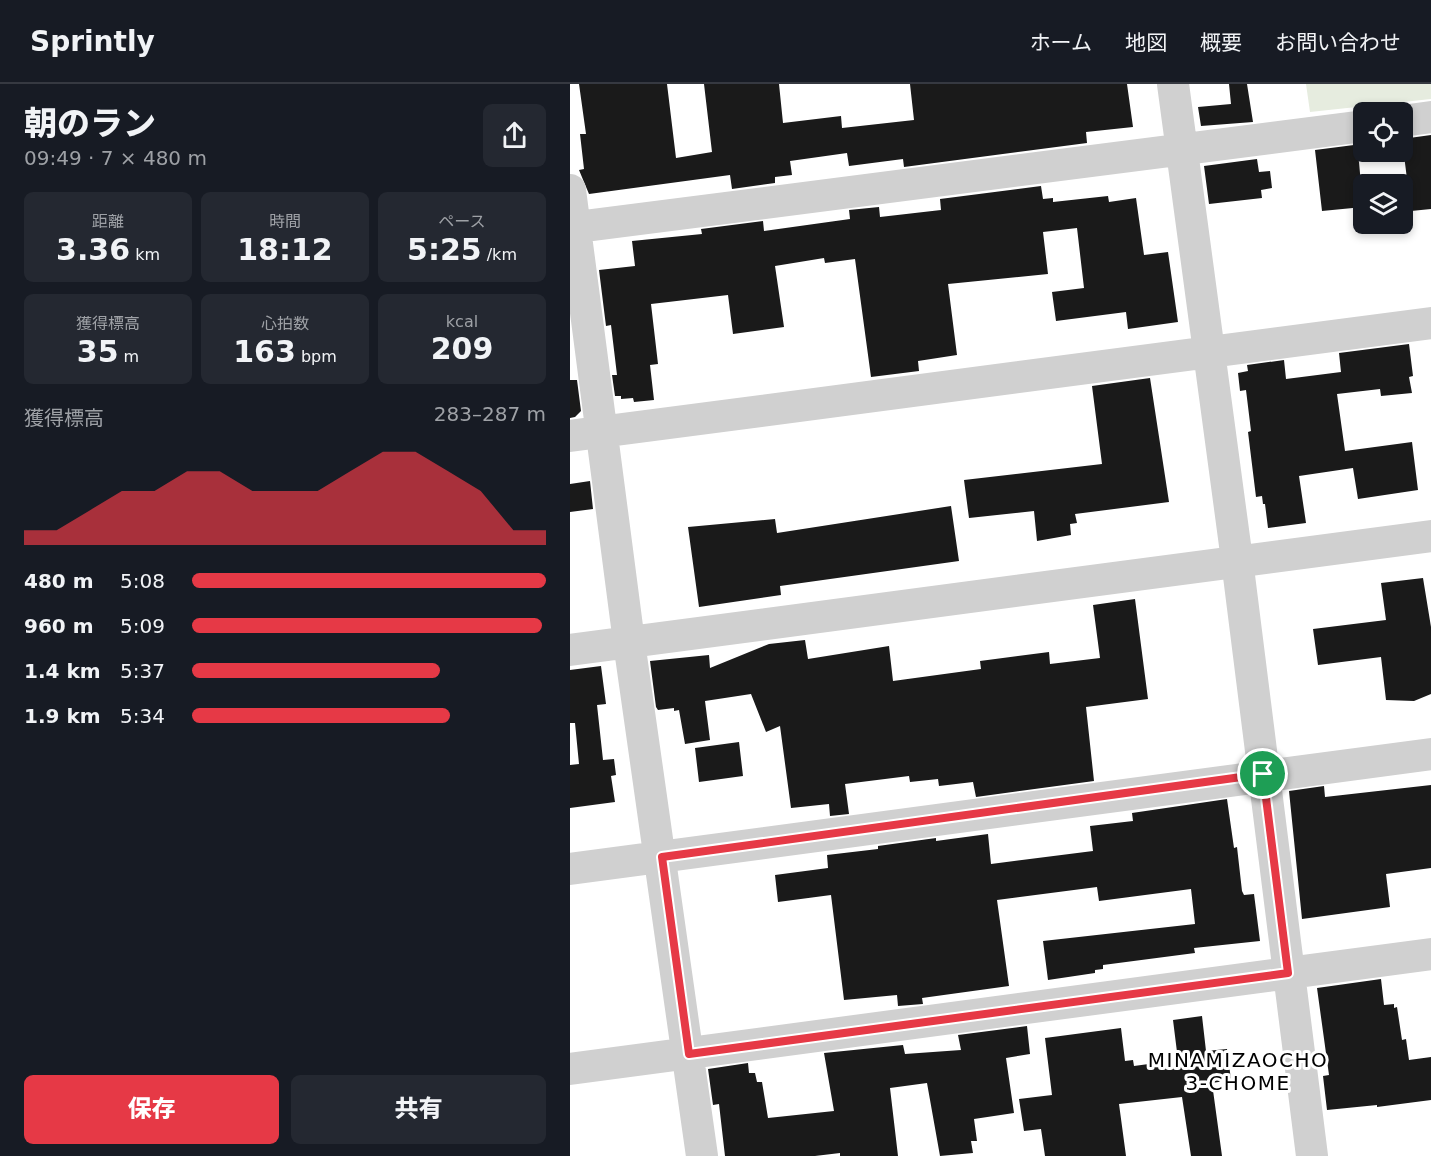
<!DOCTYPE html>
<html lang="ja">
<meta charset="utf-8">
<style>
body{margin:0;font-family:"DejaVu Sans","Noto Sans JP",sans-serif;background:#242831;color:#f1f3f6;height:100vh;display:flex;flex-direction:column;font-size:22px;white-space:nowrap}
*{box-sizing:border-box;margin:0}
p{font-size:20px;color:#9ea1a6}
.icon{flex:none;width:33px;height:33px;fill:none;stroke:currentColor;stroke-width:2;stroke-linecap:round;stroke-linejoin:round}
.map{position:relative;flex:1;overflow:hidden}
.panel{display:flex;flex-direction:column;background:#171b24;width:570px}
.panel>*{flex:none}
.controls{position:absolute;left:783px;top:18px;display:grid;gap:12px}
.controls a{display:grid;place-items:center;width:60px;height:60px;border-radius:9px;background:#171b24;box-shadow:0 3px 9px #0003;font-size:30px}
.pin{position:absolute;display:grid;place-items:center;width:51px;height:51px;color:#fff;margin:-26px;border:3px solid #fff;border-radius:50%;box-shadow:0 2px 6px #0007}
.round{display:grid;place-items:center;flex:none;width:63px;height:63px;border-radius:9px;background:#242831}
.overview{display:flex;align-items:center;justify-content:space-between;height:102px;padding:0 24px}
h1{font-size:33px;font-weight:800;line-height:45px}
.metrics{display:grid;grid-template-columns:repeat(3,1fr);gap:9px;height:102px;padding:6px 24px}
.metrics div{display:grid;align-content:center;border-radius:9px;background:#242831;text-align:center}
.metrics b{font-size:30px;font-weight:800}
.metrics small{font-size:16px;font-weight:400}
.metrics p{font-size:16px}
.chart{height:168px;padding:12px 24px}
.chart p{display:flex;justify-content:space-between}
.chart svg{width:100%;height:108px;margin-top:6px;fill:#e63946;opacity:.7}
.cta{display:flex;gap:12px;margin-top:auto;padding:12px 24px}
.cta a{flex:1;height:69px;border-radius:9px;background:#e63946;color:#fff;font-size:24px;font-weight:800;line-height:69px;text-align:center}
.cta a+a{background:#242831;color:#f1f3f6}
ul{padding:0 24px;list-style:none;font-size:20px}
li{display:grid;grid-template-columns:96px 72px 1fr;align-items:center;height:45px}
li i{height:15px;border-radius:8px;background:#e63946}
header{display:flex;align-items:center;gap:36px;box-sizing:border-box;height:84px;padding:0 30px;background:#171b24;border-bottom:2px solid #363941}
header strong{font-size:28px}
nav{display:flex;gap:33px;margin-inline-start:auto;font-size:21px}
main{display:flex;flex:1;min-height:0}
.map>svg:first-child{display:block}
.green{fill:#e6ecdf}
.building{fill:#1a1a1a}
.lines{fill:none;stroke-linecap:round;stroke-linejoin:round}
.minor{stroke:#d0d0d0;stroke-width:32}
.route-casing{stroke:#fff;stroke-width:12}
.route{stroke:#e63946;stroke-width:8}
.labels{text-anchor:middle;stroke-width:6;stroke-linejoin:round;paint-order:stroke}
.neighbourhood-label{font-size:20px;letter-spacing:1.5px;fill:#000;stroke:#fff}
</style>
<header>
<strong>Sprintly</strong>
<nav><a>ホーム</a><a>地図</a><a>概要</a><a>お問い合わせ</a></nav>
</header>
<main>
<section class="panel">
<div class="overview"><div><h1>朝のラン</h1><p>09:49 · 7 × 480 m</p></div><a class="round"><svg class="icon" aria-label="share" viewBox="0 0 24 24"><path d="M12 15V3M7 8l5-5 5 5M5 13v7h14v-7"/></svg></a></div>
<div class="metrics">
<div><p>距離</p><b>3.36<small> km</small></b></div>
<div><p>時間</p><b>18:12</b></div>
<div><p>ペース</p><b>5:25<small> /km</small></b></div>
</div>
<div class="metrics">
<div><p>獲得標高</p><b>35<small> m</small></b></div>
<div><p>心拍数</p><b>163<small> bpm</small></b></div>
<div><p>kcal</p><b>209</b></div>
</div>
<div class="chart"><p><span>獲得標高</span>283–287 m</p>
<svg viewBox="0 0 160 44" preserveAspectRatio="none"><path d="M0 44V38L10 38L20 30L30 22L40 22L50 14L60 14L70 22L80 22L90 22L100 14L110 6L120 6L130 14L140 22L150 38L160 38V44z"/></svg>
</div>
<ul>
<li><b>480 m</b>5:08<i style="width:100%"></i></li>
<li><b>960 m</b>5:09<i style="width:99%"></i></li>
<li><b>1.4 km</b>5:37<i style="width:70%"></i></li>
<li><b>1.9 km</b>5:34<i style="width:73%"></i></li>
</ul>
<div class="cta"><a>保存</a><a>共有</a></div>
</section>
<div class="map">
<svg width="861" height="1072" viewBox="0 0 861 1072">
<rect width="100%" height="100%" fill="#fff"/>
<path class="green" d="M 736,0 L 861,0 L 861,15 L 740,28 Z"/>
<path class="building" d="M 9,0 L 97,0 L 106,74 L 142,68 L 134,0 L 209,0 L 213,39 L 271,32 L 272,44 L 344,36 L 340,0 L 557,0 L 563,43 L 516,48 L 517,59 L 334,83 L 333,75 L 279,82 L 277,69 L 220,77 L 222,91 L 205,93 L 205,99 L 162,105 L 160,91 L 19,110 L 9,86 L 14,85 L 10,50 L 16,50 Z
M 659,0 L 677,0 L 683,38 L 631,42 L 628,23 L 661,20 Z
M 861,51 L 861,125 L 841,127 L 832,55 Z
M 784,61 L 789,78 L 793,123 L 752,127 L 745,66 Z
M 687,75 L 689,88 L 700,87 L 702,104 L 691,106 L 692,114 L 639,120 L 634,82 Z
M 471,102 L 473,115 L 483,114 L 483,118 L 538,112 L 539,118 L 566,114 L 574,171 L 598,168 L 608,238 L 558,245 L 556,228 L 486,237 L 482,208 L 514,204 L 507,144 L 473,148 L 478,190 L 378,200 L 387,271 L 348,277 L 349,287 L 301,293 L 285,175 L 255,179 L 254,174 L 205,182 L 214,243 L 163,250 L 158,211 L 81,220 L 88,280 L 80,281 L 84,316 L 64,318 L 63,314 L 51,315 L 51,312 L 45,312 L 42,291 L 47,291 L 41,241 L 36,242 L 29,186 L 65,182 L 62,157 L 132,150 L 131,145 L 193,137 L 194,147 L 280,135 L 279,126 L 309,123 L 310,133 L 371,126 L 370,115 Z
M 839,260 L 843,292 L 839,293 L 842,309 L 811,312 L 810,305 L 767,310 L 775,367 L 842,358 L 848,406 L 788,415 L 783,384 L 729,392 L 736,439 L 698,444 L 695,420 L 693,420 L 692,412 L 686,413 L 678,348 L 681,347 L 676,306 L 670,307 L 668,289 L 678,287 L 677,281 L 714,276 L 716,295 L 771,288 L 769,269 Z
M 580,294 L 599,418 L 505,430 L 507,439 L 500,440 L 501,451 L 467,457 L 464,427 L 399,434 L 394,396 L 532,380 L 522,302 Z
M 0,296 L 7,296 L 11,327 L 5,333 L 0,334 Z
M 20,397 L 23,425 L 0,428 L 0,400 Z
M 381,422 L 389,477 L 210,502 L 211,511 L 129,523 L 118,443 L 205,435 L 207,449 Z
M 853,494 L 861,543 L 861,610 L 844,617 L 816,616 L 811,573 L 748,581 L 743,545 L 816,536 L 811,499 Z
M 565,515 L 578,615 L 516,623 L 524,697 L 406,713 L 403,698 L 369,702 L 368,695 L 340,698 L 339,692 L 275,700 L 279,730 L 260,732 L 259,720 L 221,724 L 210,642 L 196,648 L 181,610 L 135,617 L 140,656 L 115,660 L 109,626 L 104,627 L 104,624 L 88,626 L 86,623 L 80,577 L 139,571 L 140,584 L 199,560 L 235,556 L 238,575 L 319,562 L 323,597 L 411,585 L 410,577 L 479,568 L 480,580 L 530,574 L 523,521 Z
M 31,582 L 36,620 L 27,621 L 33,676 L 44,675 L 46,691 L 41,692 L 45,718 L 0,724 L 0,681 L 9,680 L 5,639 L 0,639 L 0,586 Z
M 169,658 L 173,692 L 129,698 L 125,664 Z
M 861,701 L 861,784 L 816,790 L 820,823 L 732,835 L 719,707 L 754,702 L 755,713 Z
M 657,715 L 664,764 L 667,763 L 672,807 L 674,811 L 684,810 L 690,857 L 624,864 L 625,869 L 533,881 L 533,885 L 525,886 L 525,889 L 478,896 L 473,857 L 625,840 L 621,805 L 529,817 L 527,803 L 427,816 L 439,902 L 352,914 L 353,920 L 328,922 L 327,911 L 274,916 L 261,811 L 208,818 L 205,791 L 258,784 L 257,771 L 308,765 L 308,762 L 366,754 L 366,757 L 418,750 L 421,780 L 523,767 L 520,742 L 563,737 L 562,729 Z
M 811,895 L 814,921 L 824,920 L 824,924 L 827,923 L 832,956 L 836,955 L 839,976 L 861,973 L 861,1016 L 807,1023 L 807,1021 L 757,1026 L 753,992 L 759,991 L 747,904 Z
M 632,932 L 636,967 L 657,965 L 661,996 L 642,999 L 652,1072 L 621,1072 L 612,1013 L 549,1020 L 556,1072 L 475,1072 L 471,1045 L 454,1047 L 449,1015 L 482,1011 L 475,954 L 551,944 L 555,977 L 563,976 L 564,982 L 608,976 L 603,936 Z
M 457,942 L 460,970 L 436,974 L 444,1029 L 404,1035 L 407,1057 L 401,1057 L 403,1069 L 370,1072 L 357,999 L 320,1004 L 328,1072 L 270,1072 L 270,1069 L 245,1072 L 155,1072 L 149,1020 L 143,1021 L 138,985 L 178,979 L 179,989 L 185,989 L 187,998 L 192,998 L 198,1034 L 264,1027 L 254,969 L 333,961 L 335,970 L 391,966 L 388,951 Z"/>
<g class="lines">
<path class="minor" d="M 603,0 L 667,476 L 742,1072
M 832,37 L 861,33
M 0,106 L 59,558 L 132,1072
M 0,144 L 794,42
M 0,352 L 861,239
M 0,566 L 861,452
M 0,785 L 861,670
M 0,985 L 861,870"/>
</g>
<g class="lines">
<g class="route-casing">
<path id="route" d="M 693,690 L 718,889 L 119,970 L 92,773 Z"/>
</g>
<use href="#route" class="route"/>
</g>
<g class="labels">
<g class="neighbourhood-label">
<text x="668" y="983">MINAMIZAOCHO<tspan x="668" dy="23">3-CHOME</tspan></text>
</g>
</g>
</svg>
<div class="controls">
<a><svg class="icon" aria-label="locate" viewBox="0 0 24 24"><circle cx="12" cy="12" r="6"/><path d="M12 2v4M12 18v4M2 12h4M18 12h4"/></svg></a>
<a><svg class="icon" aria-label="layers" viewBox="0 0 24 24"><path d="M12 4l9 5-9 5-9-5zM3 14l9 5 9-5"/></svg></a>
</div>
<div class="pin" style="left:693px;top:690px;background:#1e9e55"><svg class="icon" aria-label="arrive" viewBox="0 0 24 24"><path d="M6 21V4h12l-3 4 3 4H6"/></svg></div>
</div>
</main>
